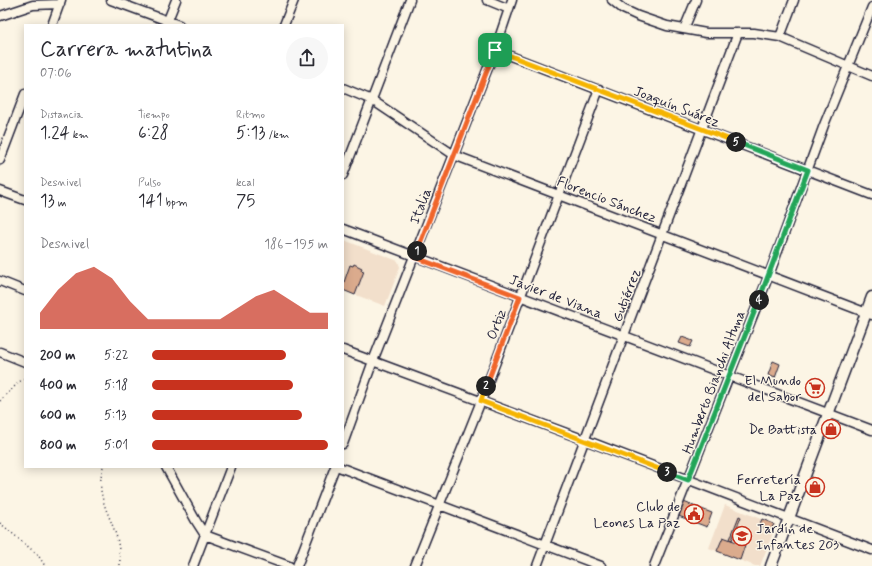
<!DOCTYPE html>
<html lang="es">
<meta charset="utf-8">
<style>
body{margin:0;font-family:Mynerve,sans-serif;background:#f7f7f7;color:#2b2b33;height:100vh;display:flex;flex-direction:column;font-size:15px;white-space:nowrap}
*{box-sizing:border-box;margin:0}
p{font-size:13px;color:#7c7c81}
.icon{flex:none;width:22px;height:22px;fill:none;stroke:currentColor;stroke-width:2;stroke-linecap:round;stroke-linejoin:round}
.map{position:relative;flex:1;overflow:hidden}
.sheet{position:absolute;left:24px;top:24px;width:320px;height:444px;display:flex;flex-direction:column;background:#fff;border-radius:0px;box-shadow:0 2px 10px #0003}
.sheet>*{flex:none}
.pin{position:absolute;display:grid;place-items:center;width:34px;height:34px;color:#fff;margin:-17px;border-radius:8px;box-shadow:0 2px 6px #0006}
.km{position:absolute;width:20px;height:20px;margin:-10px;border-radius:50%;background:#222;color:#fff;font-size:11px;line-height:20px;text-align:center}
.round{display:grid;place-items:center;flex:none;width:42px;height:42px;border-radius:21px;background:#f7f7f7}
.headline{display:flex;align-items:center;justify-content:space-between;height:68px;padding:0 16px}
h1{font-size:22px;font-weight:600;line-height:30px}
.metrics{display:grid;grid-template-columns:repeat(3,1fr);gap:6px;height:68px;padding:4px 16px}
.metrics div{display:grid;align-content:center}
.metrics b{font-size:17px;font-weight:600}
.metrics small{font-size:11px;font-weight:400}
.metrics p{font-size:11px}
.chart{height:112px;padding:8px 16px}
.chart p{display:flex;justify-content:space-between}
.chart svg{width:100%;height:72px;margin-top:4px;fill:#c8321e;opacity:.7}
ul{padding:0 16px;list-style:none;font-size:13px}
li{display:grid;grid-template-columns:64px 48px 1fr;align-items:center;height:30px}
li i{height:10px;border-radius:5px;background:#c8321e}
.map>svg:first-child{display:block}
.built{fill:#f2dfcb}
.building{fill:#dbab8d;stroke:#22223b}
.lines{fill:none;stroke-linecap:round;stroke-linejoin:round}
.minor-casing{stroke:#22223b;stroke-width:11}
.tertiary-casing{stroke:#22223b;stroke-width:13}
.path{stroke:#22223b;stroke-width:1.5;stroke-dasharray:1 3;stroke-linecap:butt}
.minor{stroke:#fcf5e5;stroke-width:8}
.tertiary{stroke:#fcf5e5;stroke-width:10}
.split-1-casing{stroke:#fff;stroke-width:8}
.split-2-casing{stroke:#fff;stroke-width:8}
.split-3-casing{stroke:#fff;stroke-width:8}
.split-4-casing{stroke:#fff;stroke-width:8}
.split-5-casing{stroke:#fff;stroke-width:8}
.split-6-casing{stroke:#fff;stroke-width:8}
.split-1{stroke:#f0652b;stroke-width:5}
.split-2{stroke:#f0652b;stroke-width:5}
.split-3{stroke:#f5b400;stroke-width:5}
.split-4{stroke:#22a559;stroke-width:5}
.split-5{stroke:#22a559;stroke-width:5}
.split-6{stroke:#f5b400;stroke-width:5}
.labels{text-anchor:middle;stroke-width:3;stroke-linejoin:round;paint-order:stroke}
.street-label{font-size:14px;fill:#22223b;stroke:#fcf5e5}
.poi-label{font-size:14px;fill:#22223b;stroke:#fcf5e5;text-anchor:end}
</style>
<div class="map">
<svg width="872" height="566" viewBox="0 0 872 566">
<rect width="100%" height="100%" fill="#fcf5e5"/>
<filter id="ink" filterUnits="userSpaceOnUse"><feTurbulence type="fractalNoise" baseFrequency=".025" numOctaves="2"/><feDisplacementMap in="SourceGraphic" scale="8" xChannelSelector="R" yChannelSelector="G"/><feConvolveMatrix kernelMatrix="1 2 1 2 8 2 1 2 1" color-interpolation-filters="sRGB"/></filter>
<g filter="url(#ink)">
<path class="built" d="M 344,240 L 398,261 L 400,267 L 385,306 L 343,290 Z
M 725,505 L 776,525 L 760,566 L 755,566 L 709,548 Z"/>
<path class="building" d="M 354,264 L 362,268 L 361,270 L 364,271 L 355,295 L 343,290 L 343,285 L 350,265 L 353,266 Z
M 682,337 L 693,341 L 690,347 L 679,343 Z
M 773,361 L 780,364 L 775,378 L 768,375 Z
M 812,381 L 822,384 L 819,393 L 815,393 L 808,391 Z
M 829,422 L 837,425 L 832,436 L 825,433 Z
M 809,480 L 823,485 L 820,493 L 806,488 Z
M 681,501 L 712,513 L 707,527 L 676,515 Z
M 739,516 L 741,517 L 732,540 L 730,539 Z
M 762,519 L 774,524 L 771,530 L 759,526 Z
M 723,537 L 745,545 L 740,560 L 717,551 Z"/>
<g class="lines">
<g class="minor-casing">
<path id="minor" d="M 111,0 L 179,25
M 487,0 L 509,9
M 612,0 L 623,9 L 638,16 L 667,26 L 706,33 L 754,33 L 780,37 L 872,76
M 0,16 L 33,5 L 60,4
M 52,25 L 61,0
M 166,25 L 176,0
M 284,25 L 294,0
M 684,29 L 696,0
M 780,37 L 794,0
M 495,50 L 872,195
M 343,88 L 372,100 L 454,155 L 872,315
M 0,160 L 25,94
M 343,175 L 410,0
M 0,191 L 25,200
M 343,229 L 872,430
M 0,281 L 25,291
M 343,350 L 585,440 L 872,550
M 0,352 L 25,362
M 343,444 L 373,361 L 495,50 L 512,0
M 166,467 L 196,521 L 205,535 L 289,566
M 339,467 L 601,566
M 193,566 L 231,467
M 297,566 L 335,467
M 415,566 L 481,401 L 599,89
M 537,566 L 738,33
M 654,566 L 769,275 L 824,125 L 872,7"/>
</g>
<g class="tertiary-casing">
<path id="tertiary" d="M 771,566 L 872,297"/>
</g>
<path class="path" d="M 0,401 L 19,382 L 25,378
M 103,467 C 95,496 109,512 117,538 C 119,547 120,557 120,566
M 0,523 L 38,555 L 45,566"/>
<use href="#minor" class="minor"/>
<use href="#tertiary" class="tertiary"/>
</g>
</g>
<g class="lines" filter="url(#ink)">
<g class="split-1-casing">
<path id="split-1" d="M 417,251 L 495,50"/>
</g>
<g class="split-2-casing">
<path id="split-2" d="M 417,251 L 414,257 L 520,297 L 486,386"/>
</g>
<g class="split-3-casing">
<path id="split-3" d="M 486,386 L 481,401 L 667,472"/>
</g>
<g class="split-4-casing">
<path id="split-4" d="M 667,472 L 688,480 L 759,300"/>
</g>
<g class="split-5-casing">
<path id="split-5" d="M 736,142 L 808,170 L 759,300"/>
</g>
<g class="split-6-casing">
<path id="split-6" d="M 495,50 L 736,142"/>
</g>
<use href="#split-1" class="split-1"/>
<use href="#split-2" class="split-2"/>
<use href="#split-3" class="split-3"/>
<use href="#split-4" class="split-4"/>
<use href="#split-5" class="split-5"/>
<use href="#split-6" class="split-6"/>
</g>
<defs>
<g id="supermarket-ring" transform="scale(1)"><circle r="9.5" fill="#fcf5e5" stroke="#c8321e" stroke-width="1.5"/><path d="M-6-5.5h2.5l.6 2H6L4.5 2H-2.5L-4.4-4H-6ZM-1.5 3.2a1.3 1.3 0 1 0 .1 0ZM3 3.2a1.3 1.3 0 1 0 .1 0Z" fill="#c8321e"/></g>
<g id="shop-ring" transform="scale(1)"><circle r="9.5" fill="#fcf5e5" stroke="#c8321e" stroke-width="1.5"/><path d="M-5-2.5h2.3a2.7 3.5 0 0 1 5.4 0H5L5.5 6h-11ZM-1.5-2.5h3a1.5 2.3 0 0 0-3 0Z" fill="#c8321e"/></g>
<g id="civic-ring" transform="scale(1)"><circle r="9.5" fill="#fcf5e5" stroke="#c8321e" stroke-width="1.5"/><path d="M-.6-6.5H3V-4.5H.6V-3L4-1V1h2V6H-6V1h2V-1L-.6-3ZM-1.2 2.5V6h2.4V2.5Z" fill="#c8321e"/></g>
<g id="school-ring" transform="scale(1)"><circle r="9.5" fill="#fcf5e5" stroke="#c8321e" stroke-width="1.5"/><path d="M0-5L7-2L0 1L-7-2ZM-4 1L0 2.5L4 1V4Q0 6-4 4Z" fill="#c8321e"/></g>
</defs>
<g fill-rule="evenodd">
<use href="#supermarket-ring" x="815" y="388"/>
<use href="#shop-ring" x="831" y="429"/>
<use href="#shop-ring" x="815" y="487"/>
<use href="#civic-ring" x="694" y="514"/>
<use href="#school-ring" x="742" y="536"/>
</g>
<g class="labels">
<g class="street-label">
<text transform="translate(677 106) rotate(21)" y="5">Joaquín Suárez</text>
<text transform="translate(607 199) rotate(21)" y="5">Florencio Sánchez</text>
<text transform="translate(420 206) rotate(-69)" y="5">Italia</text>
<text transform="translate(626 295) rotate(-69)" y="5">Gutiérrez</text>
<text transform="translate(556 296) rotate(21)" y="5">Javier de Viana</text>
<text transform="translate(496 324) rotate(-69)" y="5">Ortiz</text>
<text transform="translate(713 382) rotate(-69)" y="5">Humberto Bianchi Altuna</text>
</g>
<g class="poi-label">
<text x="801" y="385">El Mundo<tspan x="801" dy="16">del Sabor</tspan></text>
<text x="817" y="434">De Battista</text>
<text x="801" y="484">Ferretería<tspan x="801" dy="16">La Paz</tspan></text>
<text x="680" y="511">Club de<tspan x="680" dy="16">Leones La Paz</tspan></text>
<text x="756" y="533" text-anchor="start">Jardín de<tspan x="756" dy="16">Infantes 203</tspan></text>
</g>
</g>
</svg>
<div class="pin" style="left:495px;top:50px;background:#1e9e55"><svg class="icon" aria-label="arrive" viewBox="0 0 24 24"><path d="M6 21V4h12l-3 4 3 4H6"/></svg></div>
<b class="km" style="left:417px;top:251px">1</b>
<b class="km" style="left:486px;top:386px">2</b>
<b class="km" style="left:667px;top:472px">3</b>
<b class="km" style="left:759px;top:300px">4</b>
<b class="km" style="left:736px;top:142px">5</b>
<section class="sheet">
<div class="headline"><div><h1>Carrera matutina</h1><p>07:06</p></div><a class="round"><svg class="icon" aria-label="share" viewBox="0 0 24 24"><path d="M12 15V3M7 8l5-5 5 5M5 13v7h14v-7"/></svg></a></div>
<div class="metrics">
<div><p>Distancia</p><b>1.24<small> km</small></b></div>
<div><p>Tiempo</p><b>6:28</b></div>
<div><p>Ritmo</p><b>5:13<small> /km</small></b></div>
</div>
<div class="metrics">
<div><p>Desnivel</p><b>13<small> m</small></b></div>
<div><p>Pulso</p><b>141<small> bpm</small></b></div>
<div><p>kcal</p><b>75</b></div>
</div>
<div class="chart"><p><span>Desnivel</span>186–195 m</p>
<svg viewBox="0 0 160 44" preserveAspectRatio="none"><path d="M0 44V34L10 20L20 10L30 6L40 13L50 27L60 38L70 38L80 38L90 38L100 38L110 31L120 24L130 20L140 27L150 34L160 34V44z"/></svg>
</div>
<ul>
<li><b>200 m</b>5:22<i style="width:76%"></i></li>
<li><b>400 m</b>5:18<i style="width:80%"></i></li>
<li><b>600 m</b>5:13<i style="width:85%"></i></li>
<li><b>800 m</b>5:01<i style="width:100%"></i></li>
</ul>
</section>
</div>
